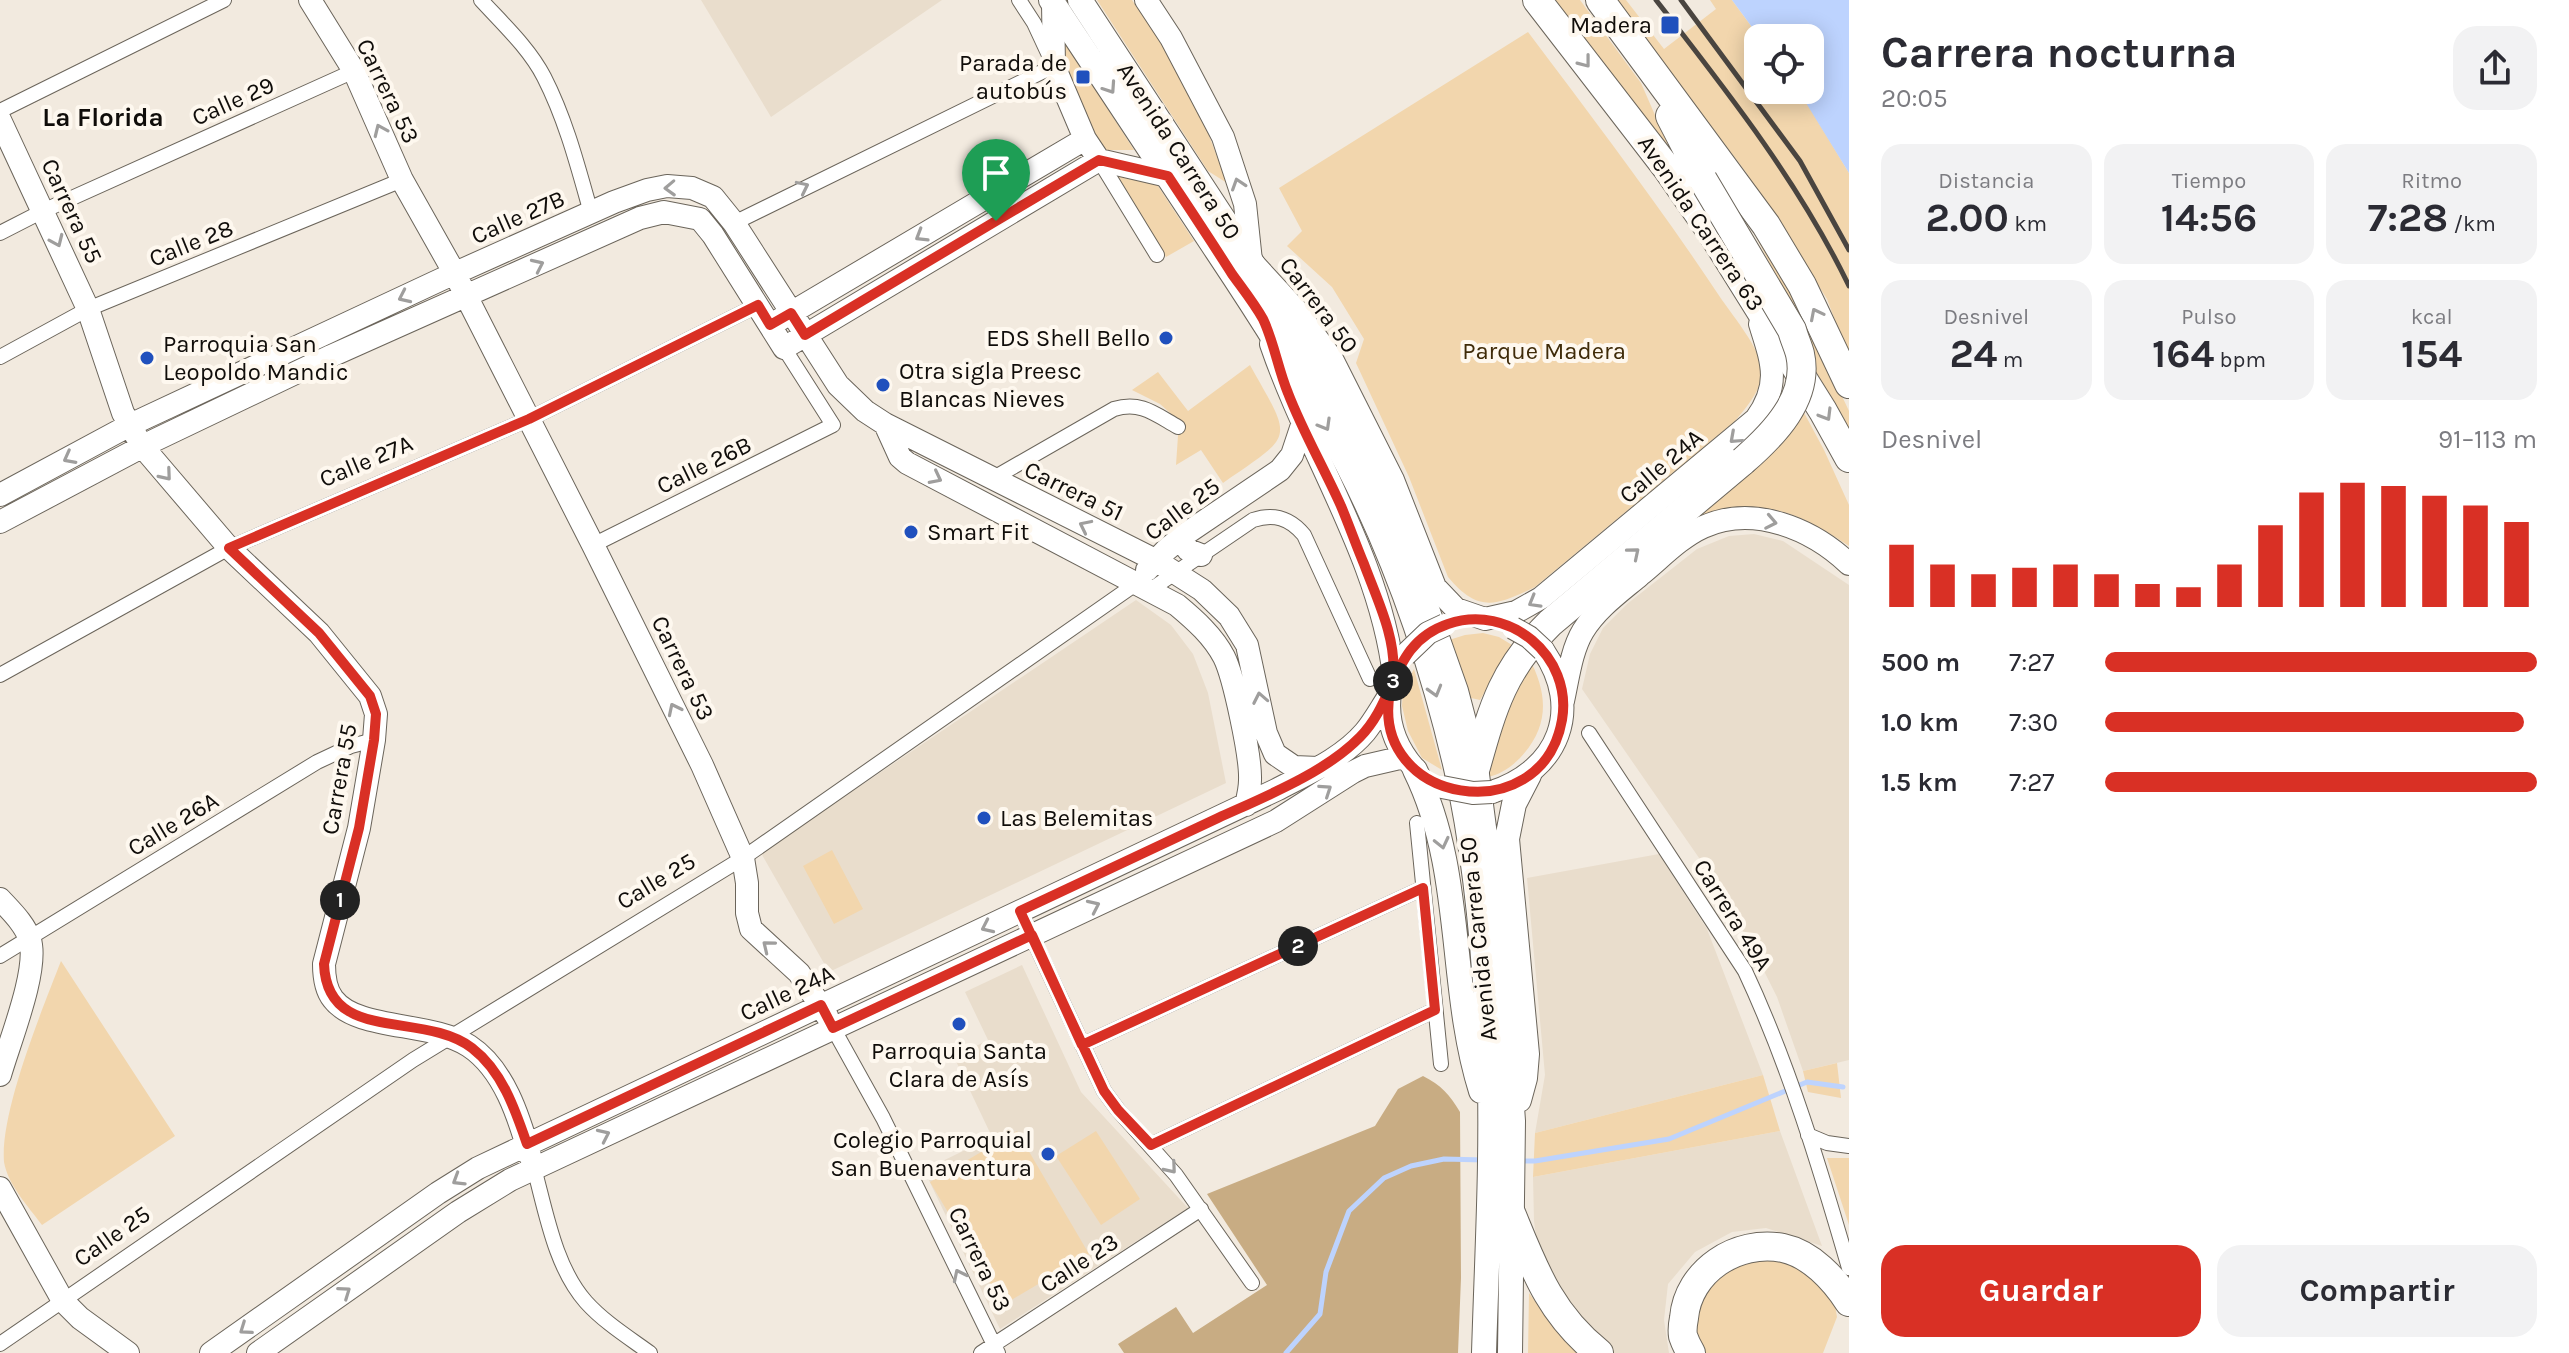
<!DOCTYPE html>
<html lang="es">
<meta charset="utf-8">
<style>
body{margin:0;font-family:Karla,sans-serif;background:#f2f2f3;color:#2b2b33;height:100vh;display:flex;flex-direction:column;font-size:30px;white-space:nowrap}
*{box-sizing:border-box;margin:0}
p{font-size:26px;color:#7c7c81}
.icon{flex:none;width:44px;height:44px;fill:none;stroke:currentColor;stroke-width:2;stroke-linecap:round;stroke-linejoin:round}
.map{position:relative;flex:1;overflow:hidden}
.side{display:flex;flex-direction:column;background:#fff;width:720px}
.side>*{flex:none}
.controls{position:absolute;left:1744px;top:24px;display:grid;gap:16px}
.controls a{display:grid;place-items:center;width:80px;height:80px;border-radius:16px;background:#fff;box-shadow:0 4px 20px #0003;font-size:40px}
.pin{position:absolute;display:grid;place-items:center;width:68px;height:68px;color:#fff;margin:-82px -34px;border-radius:50% 50% 50% 0;rotate:-45deg;box-shadow:0 0 8px #0007}
.pin .icon{rotate:45deg}
.km{position:absolute;width:40px;height:40px;margin:-20px;border-radius:50%;background:#222;color:#fff;font-size:22px;line-height:40px;text-align:center}
.round{display:grid;place-items:center;flex:none;width:84px;height:84px;border-radius:24px;background:#f2f2f3}
.summary{display:flex;align-items:center;justify-content:space-between;height:136px;padding:0 32px}
h1{font-size:44px;font-weight:700;line-height:60px}
.figures{display:grid;grid-template-columns:repeat(3,1fr);gap:12px;height:136px;padding:8px 32px}
.figures div{display:grid;align-content:center;border-radius:20px;background:#f2f2f3;text-align:center}
.figures b{font-size:40px;font-weight:700}
.figures small{font-size:22px;font-weight:400}
.figures p{font-size:22px}
.chart{height:224px;padding:16px 32px}
.chart p{display:flex;justify-content:space-between}
.chart svg{width:100%;height:144px;margin-top:8px;stroke:#d93025;stroke-width:6}
.button{display:flex;gap:16px;margin-top:auto;padding:16px 32px}
.button a{flex:1;height:92px;border-radius:24px;background:#d93025;color:#fff;font-size:32px;font-weight:700;line-height:92px;text-align:center}
.button a+a{background:#f2f2f3;color:#2b2b33}
ul{padding:0 32px;list-style:none;font-size:26px}
li{display:grid;grid-template-columns:128px 96px 1fr;align-items:center;height:60px}
li i{height:20px;border-radius:10px;background:#d93025}
main{display:flex;flex:1;min-height:0}
.map>svg:first-child{display:block}
.built{fill:#e9ddcc}
.green{fill:#f2d6ad}
.forest{fill:#c8ac83}
.water{fill:#bdd3fe}
.lines{fill:none;stroke-linecap:round;stroke-linejoin:round}
.stream{stroke:#bdd3fe;stroke-width:5}
.street-casing{stroke:#6b655b;stroke-width:16}
.secondary-casing{stroke:#6b655b;stroke-width:24}
.primary-casing{stroke:#6b655b;stroke-width:26}
.highway-casing{stroke:#6b655b;stroke-width:30}
.street{stroke:#fff;stroke-width:14}
.secondary{stroke:#fff;stroke-width:22}
.primary{stroke:#fff;stroke-width:24}
.highway{stroke:#fff;stroke-width:28}
.rail{stroke:#4a4540;stroke-width:5}
.secondary-bridge-casing{stroke:#6b655b;stroke-width:24;stroke-linecap:butt}
.highway-bridge-casing{stroke:#6b655b;stroke-width:30;stroke-linecap:butt}
.secondary-bridge{stroke:#fff;stroke-width:22}
.highway-bridge{stroke:#fff;stroke-width:28}
.oneway{stroke:#9f9e9d}
.route-casing{stroke:#fff;stroke-width:16}
.route{stroke:#d93025;stroke-width:10}
.poi-dot{fill:#2050bd;stroke:#fef8ef;stroke-width:3}
.labels{text-anchor:middle;stroke-width:8;stroke-linejoin:round;paint-order:stroke}
.poi-label{font-size:24px;fill:#100d0a;stroke:#fef8ef;text-anchor:end}
.street-label{font-size:24px;fill:#100d0a;stroke:#fef8ef}
.park-label{font-size:24px;fill:#3f2b09;stroke:#fef8ef}
.neighbourhood-label{font-size:26px;font-weight:bold;fill:#100d0a;stroke:#fef8ef}
</style>
<main>
<div class="map">
<svg width="1849" height="1353" viewBox="0 0 1849 1353">
<rect width="100%" height="100%" fill="#f2eadf"/>
<path class="built" d="M 701,0 L 942,0 L 771,117 Z
M 1754,534 L 1783,541 L 1849,585 L 1849,1060 L 1803,1071 L 1777,997 L 1752,947 L 1706,868 L 1582,689 L 1590,654 L 1603,628 L 1627,604 L 1697,549 L 1729,536 Z
M 1136,600 L 1171,625 L 1193,654 L 1208,693 L 1226,783 L 829,972 L 761,853 Z
M 1659,854 L 1707,929 L 1763,1075 L 1535,1133 L 1545,1075 L 1527,878 Z
M 1022,965 L 1081,1092 L 1188,1208 L 1000,1329 L 924,1170 L 992,1137 L 954,1057 L 988,1040 L 965,992 Z
M 1780,1131 L 1822,1246 L 1766,1228 L 1732,1232 L 1695,1252 L 1668,1284 L 1664,1320 L 1669,1353 L 1613,1353 L 1584,1329 L 1538,1253 L 1534,1221 L 1533,1177 Z"/>
<path class="green" d="M 1097,0 L 1132,0 L 1168,53 L 1202,117 L 1227,183 L 1208,171 Z
M 1551,0 L 1580,0 L 1641,83 L 1675,161 Z
M 1616,0 L 1626,0 L 1664,49 L 1716,9 L 1710,0 L 1732,0 L 1760,38 L 1758,38 L 1758,90 L 1799,90 L 1849,173 L 1849,358 L 1827,299 L 1745,171 Z
M 1528,32 C 1595,121 1661,208 1722,300 C 1734,317 1760,349 1762,369 C 1763,389 1746,408 1734,422 L 1535,587 C 1497,605 1479,614 1448,577 L 1409,477 L 1356,363 L 1364,339 L 1332,287 L 1287,246 L 1302,231 L 1279,188 Z
M 1063,39 L 1134,150 L 1103,150 L 1062,66 Z
M 1114,173 L 1156,183 L 1194,241 L 1166,257 Z
M 1755,235 L 1797,301 L 1849,411 L 1849,437 L 1811,372 L 1807,335 Z
M 1250,365 C 1293,442 1295,433 1223,483 L 1201,450 L 1176,465 L 1179,421 L 1160,404 L 1132,390 L 1158,372 L 1188,411 Z
M 1801,407 L 1824,450 L 1849,505 L 1849,546 C 1787,504 1761,500 1688,519 Z
M 1483,633 L 1499,637 L 1512,645 L 1480,700 L 1471,698 L 1465,692 L 1449,640 L 1465,635 Z
M 1529,658 C 1548,694 1550,726 1520,758 C 1511,767 1500,775 1487,777 L 1492,730 Z
M 1414,669 L 1442,770 L 1422,758 L 1408,731 L 1402,706 L 1403,690 Z
M 832,850 L 863,909 L 834,924 L 803,866 Z
M 61,961 L 175,1136 L 42,1225 C 28,1206 8,1185 4,1162 C 0,1112 42,1010 61,961 Z
M 1837,1063 L 1841,1098 L 1808,1092 L 1803,1071 Z
M 1763,1075 L 1780,1131 L 1533,1177 L 1535,1133 Z
M 1017,1131 L 1089,1254 L 1003,1305 L 930,1182 Z
M 1096,1131 L 1140,1199 L 1101,1225 L 1056,1156 Z
M 1827,1158 L 1849,1158 L 1849,1225 Z
M 1750,1258 L 1799,1264 L 1833,1294 L 1837,1317 L 1823,1353 L 1701,1353 L 1691,1329 L 1695,1306 L 1725,1268 Z
M 1529,1293 L 1561,1336 L 1577,1353 L 1528,1353 Z"/>
<path class="forest" d="M 1423,1076 C 1441,1085 1450,1095 1460,1112 L 1461,1278 L 1458,1353 L 1124,1353 L 1118,1344 L 1176,1307 L 1193,1333 L 1267,1285 L 1207,1194 L 1375,1126 L 1398,1089 Z"/>
<path class="water" d="M 1732,0 L 1849,0 L 1849,173 L 1798,90 L 1810,90 L 1810,38 L 1760,38 Z"/>
<g class="lines">
<path class="stream" d="M 1518,1161 L 1535,1161 L 1669,1139 L 1807,1082 L 1843,1087
M 1286,1353 L 1320,1314 L 1326,1272 L 1349,1211 L 1384,1178 L 1411,1166 L 1444,1159 L 1484,1160"/>
<g class="street-casing">
<path id="street" d="M 481,0 C 503,24 529,48 544,77 C 566,120 578,167 591,213
M 0,111 L 224,0
M 1099,160 L 1157,255
M 734,223 L 1054,66 L 1034,23 L 1019,0
M 0,233 L 43,211 L 354,71
M 0,357 L 88,309 L 402,180
M 992,479 L 1114,409 C 1141,401 1155,414 1178,427
M 593,545 L 833,425 L 784,348
M 1150,590 L 1253,520 C 1274,513 1290,518 1304,535 L 1370,679
M 0,675 L 229,548 L 529,419 L 758,305
M 1589,733 L 1745,971 C 1789,1065 1820,1168 1849,1268
M 1417,823 L 1441,1064
M 1020,911 L 1104,1091 L 1118,1110 L 1176,1175 L 1252,1283
M 0,956 L 317,762 L 351,746 L 374,740
M 833,1028 L 883,1118 L 998,1353
M 1082,1045 L 1423,888
M 1808,1135 L 1827,1143 L 1849,1146
M 1151,1145 L 1435,1010
M 534,1168 C 546,1212 555,1267 586,1302 C 604,1322 628,1337 650,1353
M 0,1344 L 413,1060 L 743,858 L 1137,583
M 981,1353 L 1201,1209"/>
</g>
<g class="secondary-casing">
<path id="secondary" d="M 310,0 L 354,71 L 402,180 L 455,274 L 593,545 L 702,765 L 743,858 L 747,883 L 747,913 L 751,929 L 799,973 L 827,1016
M 1146,0 L 1171,38 L 1223,137 L 1245,204 L 1251,261 L 1297,311 L 1332,359 L 1393,480 L 1435,587 L 1456,609 L 1485,619 L 1516,612 L 1541,598 L 1756,419 C 1781,384 1772,362 1760,324
M 1053,3 L 1054,66 L 1085,139 L 1099,160 L 1168,176
M 0,120 L 88,309 L 123,413 L 142,446 L 229,548 L 319,633 L 370,696 L 376,714 L 374,740 L 359,828 L 324,964 C 324,976 325,989 333,999 C 357,1031 431,1021 469,1046 C 504,1069 519,1117 530,1156
M 779,320 L 1085,139
M 1271,344 C 1309,455 1380,558 1394,676
M 885,424 L 900,457 L 907,463 L 1177,605 C 1195,620 1213,636 1224,657 C 1234,677 1251,757 1250,780 C 1250,788 1248,797 1246,805
M 0,495 L 130,425 L 442,279 L 614,202 L 647,190 L 667,186 L 692,188 L 713,197 L 734,223 L 838,385 L 865,411 L 885,424 L 1155,560 L 1202,590 L 1229,616 L 1247,645 L 1266,733 L 1275,754 L 1294,767 L 1318,768
M 0,522 L 153,441 L 331,356 L 640,218 L 664,212 L 700,219 L 713,235 L 784,348 L 1099,160
M 1184,535 L 1184,543 L 1188,550 L 1201,555
M 1147,570 L 1165,551 L 1184,535 L 1280,470 L 1292,455 L 1302,425
M 1390,693 C 1386,722 1395,746 1414,768
M 1563,701 C 1568,679 1571,651 1583,631 C 1597,608 1620,592 1640,575 C 1660,559 1679,538 1703,527 C 1754,504 1812,529 1849,564
M 1492,792 C 1559,770 1583,709 1543,650
M 0,899 C 11,911 25,924 30,940 C 39,970 9,1043 0,1075
M 0,1188 L 63,1301 L 80,1318 L 128,1353
M 211,1353 L 438,1193 L 478,1168 L 1276,790 C 1306,774 1342,759 1365,732 C 1374,721 1381,708 1389,696
M 258,1353 L 458,1212 L 510,1180 L 1276,821 L 1353,772 L 1365,766 L 1404,757"/>
</g>
<g class="primary-casing">
<path id="primary" d="M 1051,0 C 1106,84 1162,167 1217,251 C 1263,320 1308,390 1347,464 C 1396,559 1432,664 1456,768 C 1476,856 1485,962 1489,1052 C 1493,1152 1487,1253 1484,1353
M 1080,0 L 1251,261 L 1341,413 L 1384,501 L 1426,606 L 1456,691 L 1476,767 L 1502,964 L 1513,1121 L 1510,1353
M 1415,770 C 1465,871 1448,986 1481,1091
M 1519,1100 L 1525,1078 L 1527,1054 L 1507,839 L 1514,804 L 1529,775"/>
</g>
<g class="highway-casing">
<path id="highway" d="M 1537,0 L 1666,167 L 1712,233 L 1823,411 L 1849,458
M 1600,0 L 1766,225 L 1802,285 L 1849,384
M 1670,116 L 1703,180
M 1476,767 C 1493,706 1504,668 1550,623 L 1743,461
M 1511,1213 C 1534,1269 1550,1314 1599,1353
M 1691,1353 C 1688,1348 1685,1342 1683,1336 C 1682,1330 1683,1323 1684,1318 C 1688,1271 1737,1239 1783,1248 C 1811,1254 1834,1279 1849,1302"/>
</g>
<use href="#street" class="street"/>
<use href="#secondary" class="secondary"/>
<use href="#primary" class="primary"/>
<use href="#highway" class="highway"/>
<path class="rail" d="M 1656,0 C 1726,90 1799,182 1849,286
M 1681,0 L 1800,161 L 1849,250"/>
<g class="secondary-bridge-casing">
<path id="secondary-bridge" d="M 1513,628 L 1529,637 L 1543,650
M 1405,655 L 1428,633 L 1445,625
M 1442,787 L 1473,793 L 1492,792"/>
</g>
<g class="highway-bridge-casing">
<path id="highway-bridge" d="M 1703,180 L 1792,330 C 1794,338 1798,346 1800,354 C 1810,398 1773,435 1743,461"/>
</g>
<use href="#secondary-bridge" class="secondary-bridge"/>
<use href="#highway-bridge" class="highway-bridge"/>
</g>
<defs><path id="oneway-chevron" d="M-2-3.5L2.5 0L-2 3.5" fill="none" stroke-width="1.6" stroke-linecap="round" stroke-linejoin="round" transform="scale(2)"/></defs>
<g class="oneway">
<use href="#oneway-chevron" transform="translate(1585 62) rotate(52)"/>
<use href="#oneway-chevron" transform="translate(1110 88) rotate(56)"/>
<use href="#oneway-chevron" transform="translate(380 130) rotate(-114)"/>
<use href="#oneway-chevron" transform="translate(1238 184) rotate(-108)"/>
<use href="#oneway-chevron" transform="translate(803 187) rotate(-26)"/>
<use href="#oneway-chevron" transform="translate(670 188) rotate(178)"/>
<use href="#oneway-chevron" transform="translate(921 236) rotate(149)"/>
<use href="#oneway-chevron" transform="translate(57 241) rotate(66)"/>
<use href="#oneway-chevron" transform="translate(538 265) rotate(-25)"/>
<use href="#oneway-chevron" transform="translate(404 297) rotate(155)"/>
<use href="#oneway-chevron" transform="translate(1816 314) rotate(-117)"/>
<use href="#oneway-chevron" transform="translate(1826 415) rotate(59)"/>
<use href="#oneway-chevron" transform="translate(1325 425) rotate(60)"/>
<use href="#oneway-chevron" transform="translate(1735 438) rotate(138)"/>
<use href="#oneway-chevron" transform="translate(69 458) rotate(152)"/>
<use href="#oneway-chevron" transform="translate(166 475) rotate(50)"/>
<use href="#oneway-chevron" transform="translate(936 478) rotate(27)"/>
<use href="#oneway-chevron" transform="translate(1771 522) rotate(11)"/>
<use href="#oneway-chevron" transform="translate(1085 526) rotate(-154)"/>
<use href="#oneway-chevron" transform="translate(1634 553) rotate(-40)"/>
<use href="#oneway-chevron" transform="translate(1534 602) rotate(150)"/>
<use href="#oneway-chevron" transform="translate(1435 691) rotate(74)"/>
<use href="#oneway-chevron" transform="translate(1260 698) rotate(-101)"/>
<use href="#oneway-chevron" transform="translate(674 709) rotate(-116)"/>
<use href="#oneway-chevron" transform="translate(1326 790) rotate(-34)"/>
<use href="#oneway-chevron" transform="translate(1442 843) rotate(77)"/>
<use href="#oneway-chevron" transform="translate(1094 906) rotate(-25)"/>
<use href="#oneway-chevron" transform="translate(987 927) rotate(155)"/>
<use href="#oneway-chevron" transform="translate(768 946) rotate(-141)"/>
<use href="#oneway-chevron" transform="translate(604 1135) rotate(-25)"/>
<use href="#oneway-chevron" transform="translate(1171 1168) rotate(50)"/>
<use href="#oneway-chevron" transform="translate(458 1180) rotate(148)"/>
<use href="#oneway-chevron" transform="translate(959 1275) rotate(-116)"/>
<use href="#oneway-chevron" transform="translate(345 1292) rotate(-35)"/>
<use href="#oneway-chevron" transform="translate(245 1329) rotate(145)"/>
</g>
<g class="lines">
<g class="route-casing">
<path id="route" d="M 996,221 L 805,335 L 791,313 L 770,325 L 758,305 L 529,419 L 229,548 L 319,633 L 370,696 L 376,714 L 374,740 L 359,828 L 324,964 C 327,1045 422,1010 472,1048 C 502,1071 515,1109 527,1144 L 821,1005 L 833,1028 L 1032,935 L 1082,1045 L 1423,888 L 1435,1010 L 1151,1145 L 1118,1110 L 1104,1091 L 1020,911 C 1086,880 1152,849 1218,818 C 1264,797 1325,773 1360,737 C 1397,700 1391,643 1448,624 C 1509,603 1573,656 1562,720 C 1542,833 1369,804 1390,692 C 1391,687 1393,682 1393,677 C 1397,639 1377,599 1364,564 C 1356,545 1349,525 1341,506 C 1324,468 1303,432 1288,393 C 1278,369 1274,342 1263,319 C 1254,303 1242,288 1232,274 C 1211,241 1189,208 1168,176 L 1099,160 L 996,221"/>
</g>
<use href="#route" class="route"/>
</g>
<g class="poi-dot">
<rect x="1660" y="15" width="20" height="20" rx="4"/>
<rect x="1075" y="69" width="16" height="16" rx="4"/>
<circle cx="1166" cy="338" r="8"/>
<circle cx="147" cy="358" r="8"/>
<circle cx="883" cy="385" r="8"/>
<circle cx="911" cy="532" r="8"/>
<circle cx="984" cy="818" r="8"/>
<circle cx="959" cy="1024" r="8"/>
<circle cx="1048" cy="1154" r="8"/>
</g>
<g class="labels">
<g class="poi-label">
<text x="1652" y="33">Madera</text>
<text x="1067" y="71">Parada de<tspan x="1067" dy="28">autobús</tspan></text>
<text x="1150" y="346">EDS Shell Bello</text>
<text x="163" y="352" text-anchor="start">Parroquia San<tspan x="163" dy="28">Leopoldo Mandic</tspan></text>
<text x="899" y="379" text-anchor="start">Otra sigla Preesc<tspan x="899" dy="28">Blancas Nieves</tspan></text>
<text x="927" y="540" text-anchor="start">Smart Fit</text>
<text x="1000" y="826" text-anchor="start">Las Belemitas</text>
<text x="959" y="1059" text-anchor="middle">Parroquia Santa<tspan x="959" dy="28">Clara de Asís</tspan></text>
<text x="1032" y="1148">Colegio Parroquial<tspan x="1032" dy="28">San Buenaventura</tspan></text>
</g>
<g class="street-label">
<text transform="translate(388 91) rotate(64)" y="8">Carrera 53</text>
<text transform="translate(233 101) rotate(-24)" y="8">Calle 29</text>
<text transform="translate(1179 151) rotate(57)" y="8">Avenida Carrera 50</text>
<text transform="translate(72 211) rotate(65)" y="8">Carrera 55</text>
<text transform="translate(518 217) rotate(-24)" y="8">Calle 27B</text>
<text transform="translate(1701 223) rotate(56)" y="8">Avenida Carrera 63</text>
<text transform="translate(191 243) rotate(-22)" y="8">Calle 28</text>
<text transform="translate(1319 305) rotate(53)" y="8">Carrera 50</text>
<text transform="translate(366 461) rotate(-23)" y="8">Calle 27A</text>
<text transform="translate(704 465) rotate(-26)" y="8">Calle 26B</text>
<text transform="translate(1661 466) rotate(-40)" y="8">Calle 24A</text>
<text transform="translate(1074 491) rotate(26)" y="8">Carrera 51</text>
<text transform="translate(1182 509) rotate(-37)" y="8">Calle 25</text>
<text transform="translate(683 668) rotate(64)" y="8">Carrera 53</text>
<text transform="translate(339 779) rotate(-80)" y="8">Carrera 55</text>
<text transform="translate(173 824) rotate(-31)" y="8">Calle 26A</text>
<text transform="translate(656 881) rotate(-31)" y="8">Calle 25</text>
<text transform="translate(1733 915) rotate(58)" y="8">Carrera 49A</text>
<text transform="translate(1478 939) rotate(-96)" y="8">Avenida Carrera 50</text>
<text transform="translate(787 993) rotate(-25)" y="8">Calle 24A</text>
<text transform="translate(112 1236) rotate(-35)" y="8">Calle 25</text>
<text transform="translate(980 1259) rotate(64)" y="8">Carrera 53</text>
<text transform="translate(1079 1263) rotate(-33)" y="8">Calle 23</text>
</g>
<g class="park-label">
<text x="1544" y="359">Parque Madera</text>
</g>
<g class="neighbourhood-label">
<text x="103" y="126">La Florida</text>
</g>
</g>
</svg>
<div class="controls">
<a><svg class="icon" aria-label="locate" viewBox="0 0 24 24"><circle cx="12" cy="12" r="6"/><path d="M12 2v4M12 18v4M2 12h4M18 12h4"/></svg></a>
</div>
<div class="pin" style="left:996px;top:221px;background:#1e9e55"><svg class="icon" aria-label="arrive" viewBox="0 0 24 24"><path d="M6 21V4h12l-3 4 3 4H6"/></svg></div>
<b class="km" style="left:340px;top:900px">1</b>
<b class="km" style="left:1298px;top:946px">2</b>
<b class="km" style="left:1393px;top:681px">3</b>
</div>
<section class="side">
<div class="summary"><div><h1>Carrera nocturna</h1><p>20:05</p></div><a class="round"><svg class="icon" aria-label="share" viewBox="0 0 24 24"><path d="M12 15V3M7 8l5-5 5 5M5 13v7h14v-7"/></svg></a></div>
<div class="figures">
<div><p>Distancia</p><b>2.00<small> km</small></b></div>
<div><p>Tiempo</p><b>14:56</b></div>
<div><p>Ritmo</p><b>7:28<small> /km</small></b></div>
</div>
<div class="figures">
<div><p>Desnivel</p><b>24<small> m</small></b></div>
<div><p>Pulso</p><b>164<small> bpm</small></b></div>
<div><p>kcal</p><b>154</b></div>
</div>
<div class="chart"><p><span>Desnivel</span>91–113 m</p>
<svg viewBox="0 0 160 44" preserveAspectRatio="none"><path d="M5 44V25M15 44V31M25 44V34M35 44V32M45 44V31M55 44V34M65 44V37M75 44V38M85 44V31M95 44V19M105 44V9M115 44V6M125 44V7M135 44V10M145 44V13M155 44V18"/></svg>
</div>
<ul>
<li><b>500 m</b>7:27<i style="width:100%"></i></li>
<li><b>1.0 km</b>7:30<i style="width:97%"></i></li>
<li><b>1.5 km</b>7:27<i style="width:100%"></i></li>
</ul>
<div class="button"><a>Guardar</a><a>Compartir</a></div>
</section>
</main>
